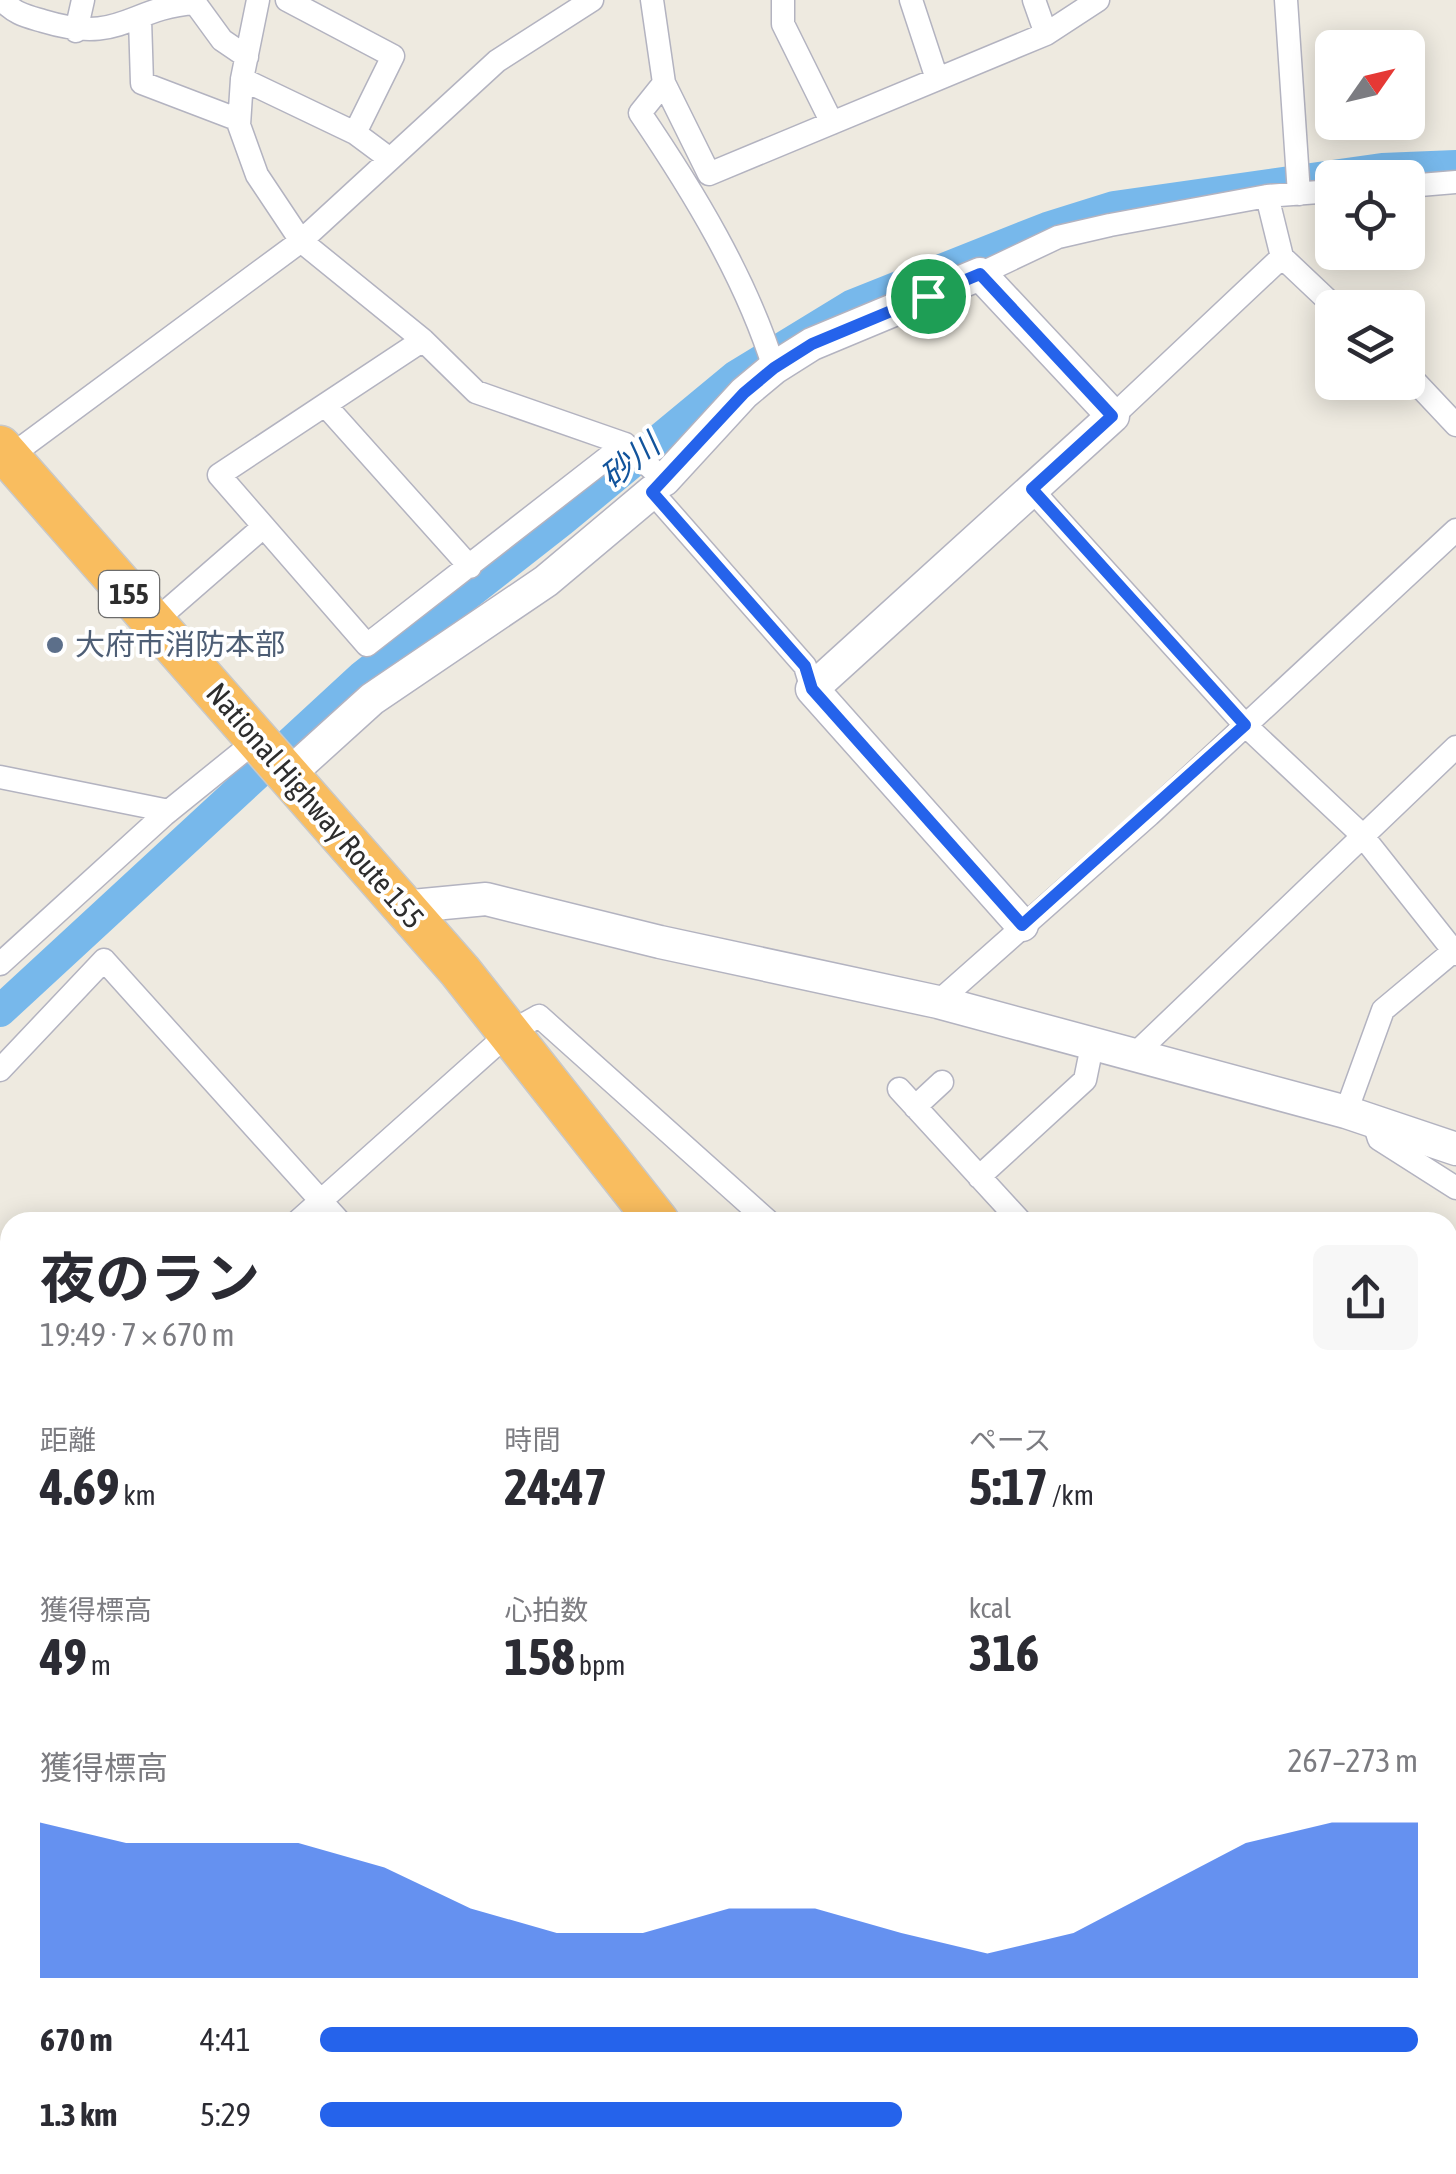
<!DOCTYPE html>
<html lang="ja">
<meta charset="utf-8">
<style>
body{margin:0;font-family:"Asap Condensed","Noto Sans JP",sans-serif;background:#f7f7f7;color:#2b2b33;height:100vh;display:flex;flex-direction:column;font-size:38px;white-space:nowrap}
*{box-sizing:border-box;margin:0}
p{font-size:32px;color:#7c7c81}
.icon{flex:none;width:55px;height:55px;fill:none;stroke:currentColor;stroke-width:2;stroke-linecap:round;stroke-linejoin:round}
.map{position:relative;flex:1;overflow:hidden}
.sheet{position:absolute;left:0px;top:1212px;width:1458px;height:962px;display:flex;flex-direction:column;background:#fff;border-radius:30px 30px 0 0;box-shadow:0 5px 25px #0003}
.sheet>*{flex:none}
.needle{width:65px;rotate:56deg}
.fabs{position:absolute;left:1315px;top:30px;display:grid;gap:20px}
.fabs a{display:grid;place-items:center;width:110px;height:110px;border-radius:15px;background:#fff;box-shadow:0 5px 25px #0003;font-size:50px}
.pin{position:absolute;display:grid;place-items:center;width:85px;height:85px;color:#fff;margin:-42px;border:5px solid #fff;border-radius:50%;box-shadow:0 2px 10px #0007}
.round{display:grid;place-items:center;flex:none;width:105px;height:105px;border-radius:15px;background:#f7f7f7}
.summary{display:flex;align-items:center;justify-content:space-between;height:170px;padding:0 40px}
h1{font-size:55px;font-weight:700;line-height:75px}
.figures{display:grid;grid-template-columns:repeat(3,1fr);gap:15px;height:170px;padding:10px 40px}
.figures div{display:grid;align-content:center}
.figures b{font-size:50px;font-weight:700}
.figures small{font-size:28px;font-weight:400}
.figures p{font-size:28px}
.chart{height:280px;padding:20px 40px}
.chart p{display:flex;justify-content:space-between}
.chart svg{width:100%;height:180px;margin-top:10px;fill:#2563eb;opacity:.7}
ul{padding:0 40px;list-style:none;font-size:32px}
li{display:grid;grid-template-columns:160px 120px 1fr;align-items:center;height:75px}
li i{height:25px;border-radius:12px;background:#2563eb}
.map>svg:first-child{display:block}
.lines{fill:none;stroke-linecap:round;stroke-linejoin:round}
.river{stroke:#77b8eb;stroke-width:32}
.street-casing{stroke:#b3b3c0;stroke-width:25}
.secondary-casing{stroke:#b3b3c0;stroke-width:35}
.highway-casing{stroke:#c8c8c8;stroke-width:45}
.street{stroke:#fff;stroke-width:22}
.secondary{stroke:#fff;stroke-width:32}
.highway{stroke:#f9bd5f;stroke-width:42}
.route-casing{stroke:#fff;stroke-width:20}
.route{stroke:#2563eb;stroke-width:12}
.service-dot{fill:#5c6f8a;stroke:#fff;stroke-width:4}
.labels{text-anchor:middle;stroke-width:8;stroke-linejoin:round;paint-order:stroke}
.shield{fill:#fff;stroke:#6c6c6c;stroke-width:2.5}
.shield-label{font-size:28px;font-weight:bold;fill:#2d2d2d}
.service-label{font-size:30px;fill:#4e5e75;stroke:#fff;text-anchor:start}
.street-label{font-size:30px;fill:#2d2d2d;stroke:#fff}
.water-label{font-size:32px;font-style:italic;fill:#12549c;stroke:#fff}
</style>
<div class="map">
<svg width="1456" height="2174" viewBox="0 0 1456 2174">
<rect width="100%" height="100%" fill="#eeeae0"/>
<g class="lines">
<path class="river" d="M 0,1011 L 363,676 L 561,521 L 735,377 L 853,305 L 1047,228 L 1114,207 L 1382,169 L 1456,166"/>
<g class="street-casing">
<path id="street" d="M 2,0 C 15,14 26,16 43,21 C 122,45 127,8 195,3 L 222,40 L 247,57
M 258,0 L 242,79 L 239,125 L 257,175 L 301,241 L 423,340 L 476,392 L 625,444 L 664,480 L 652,492 L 805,666 L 812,689
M 287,0 L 393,56 L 355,133
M 652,0 L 664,83 L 709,174 L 1046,34 L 1098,0
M 783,0 L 783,24 L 832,123
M 911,0 L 937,79
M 1034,0 L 1046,34
M 1286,0 L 1299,194
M 140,19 L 142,83 L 239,120
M 76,31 L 83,0
M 242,79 L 355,133 L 390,159
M 664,83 L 640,113 C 693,191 746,278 774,368
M 1408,186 L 1456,182
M 1267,196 L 1282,257 L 1336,308
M 980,274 L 1058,237 L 1110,225 L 1267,196 L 1332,191
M 423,340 L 219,475 L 367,645 L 625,444
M 1408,374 L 1456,425
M 325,405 L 470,567
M 1113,416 L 1282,257
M 9,457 L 301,241 L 497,61 L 592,0
M 1031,489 L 1245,725 L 1361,834 L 1456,954
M 154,622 L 262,528
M 0,777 L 169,811
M 0,964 L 164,815 L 258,739
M 938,1002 L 1149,815 L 1456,530
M 1132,1057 L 1456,747
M 0,1070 L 104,960 L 340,1222
M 899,1089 L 1021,1222
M 915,1107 L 942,1082
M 1346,1112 L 1383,1010 L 1456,949
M 1373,1120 L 1379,1139 L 1456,1188
M 979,1177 L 1085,1080 L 1092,1046
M 297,1222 L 510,1032 L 539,1016 L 769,1222
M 1448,1442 L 1456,1431
M 0,1489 L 10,1480
M 1448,1686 L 1456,1686
M 0,1716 L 10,1727
M 0,1920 L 10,1910
M 410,2165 L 418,2174
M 1200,2165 L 1208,2174
M 181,2174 L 191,2165
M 666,2174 L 676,2165
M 1136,2174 L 1146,2165"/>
</g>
<g class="secondary-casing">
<path id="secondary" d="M 664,480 L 744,393 L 774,368 L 812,344 L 980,274 L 1113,416 L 812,689 L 1022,925
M 288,775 L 372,699 L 546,581 L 652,492
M 402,907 L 486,899 L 660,942 L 938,1002 L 1346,1112 L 1456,1149"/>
</g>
<g class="highway-casing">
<path id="highway" d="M 0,447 L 460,971 L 658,1222
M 1448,1888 L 1456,1891
M 1448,1923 L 1456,1928
M 0,2058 L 10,2049
M 0,2096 L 10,2089"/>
</g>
<use href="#street" class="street"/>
<use href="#secondary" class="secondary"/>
<use href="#highway" class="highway"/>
</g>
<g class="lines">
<g class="route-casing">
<path id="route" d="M 980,274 L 1112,416 L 1032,489 L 1245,725 L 1022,925 L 812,689 L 805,666 L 652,492 L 744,393 L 774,368 L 812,344 Z"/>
</g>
<use href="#route" class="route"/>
</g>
<circle class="service-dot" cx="55" cy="645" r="10"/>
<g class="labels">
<rect class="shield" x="99" y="571" width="60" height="46" rx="8"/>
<g class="shield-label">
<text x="129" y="604">155</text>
</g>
<g class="service-label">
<text x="75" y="655">大府市消防本部</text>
</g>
<g class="street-label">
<text transform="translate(315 806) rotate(49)" y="10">National Highway Route 155</text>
</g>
<g class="water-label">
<text transform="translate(630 461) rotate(-39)" y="11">砂川</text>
</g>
</g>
</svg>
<div class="fabs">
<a><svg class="needle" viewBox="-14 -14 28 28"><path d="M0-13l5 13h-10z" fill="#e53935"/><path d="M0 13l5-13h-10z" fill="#7c7c81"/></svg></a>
<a><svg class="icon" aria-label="locate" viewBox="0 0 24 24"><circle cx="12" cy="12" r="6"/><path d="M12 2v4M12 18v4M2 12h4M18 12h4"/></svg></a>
<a><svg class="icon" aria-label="layers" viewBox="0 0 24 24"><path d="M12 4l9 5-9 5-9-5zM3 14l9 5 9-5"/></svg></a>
</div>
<div class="pin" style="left:928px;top:296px;background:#1e9e55"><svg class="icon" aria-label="arrive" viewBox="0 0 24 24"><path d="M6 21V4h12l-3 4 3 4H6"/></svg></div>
<section class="sheet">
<div class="summary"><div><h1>夜のラン</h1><p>19:49 · 7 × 670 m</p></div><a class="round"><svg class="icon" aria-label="share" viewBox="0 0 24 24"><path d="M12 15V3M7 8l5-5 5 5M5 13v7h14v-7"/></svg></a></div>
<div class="figures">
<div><p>距離</p><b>4.69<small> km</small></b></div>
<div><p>時間</p><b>24:47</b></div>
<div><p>ペース</p><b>5:17<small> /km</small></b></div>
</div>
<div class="figures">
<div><p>獲得標高</p><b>49<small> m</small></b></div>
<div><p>心拍数</p><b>158<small> bpm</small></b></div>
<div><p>kcal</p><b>316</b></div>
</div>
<div class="chart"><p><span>獲得標高</span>267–273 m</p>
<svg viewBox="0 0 160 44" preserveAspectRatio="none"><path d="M0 44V6L10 11L20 11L30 11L40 17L50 27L60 33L70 33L80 27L90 27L100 33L110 38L120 33L130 22L140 11L150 6L160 6V44z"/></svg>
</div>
<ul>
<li><b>670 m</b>4:41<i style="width:100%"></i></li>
<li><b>1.3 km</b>5:29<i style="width:53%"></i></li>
</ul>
</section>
</div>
